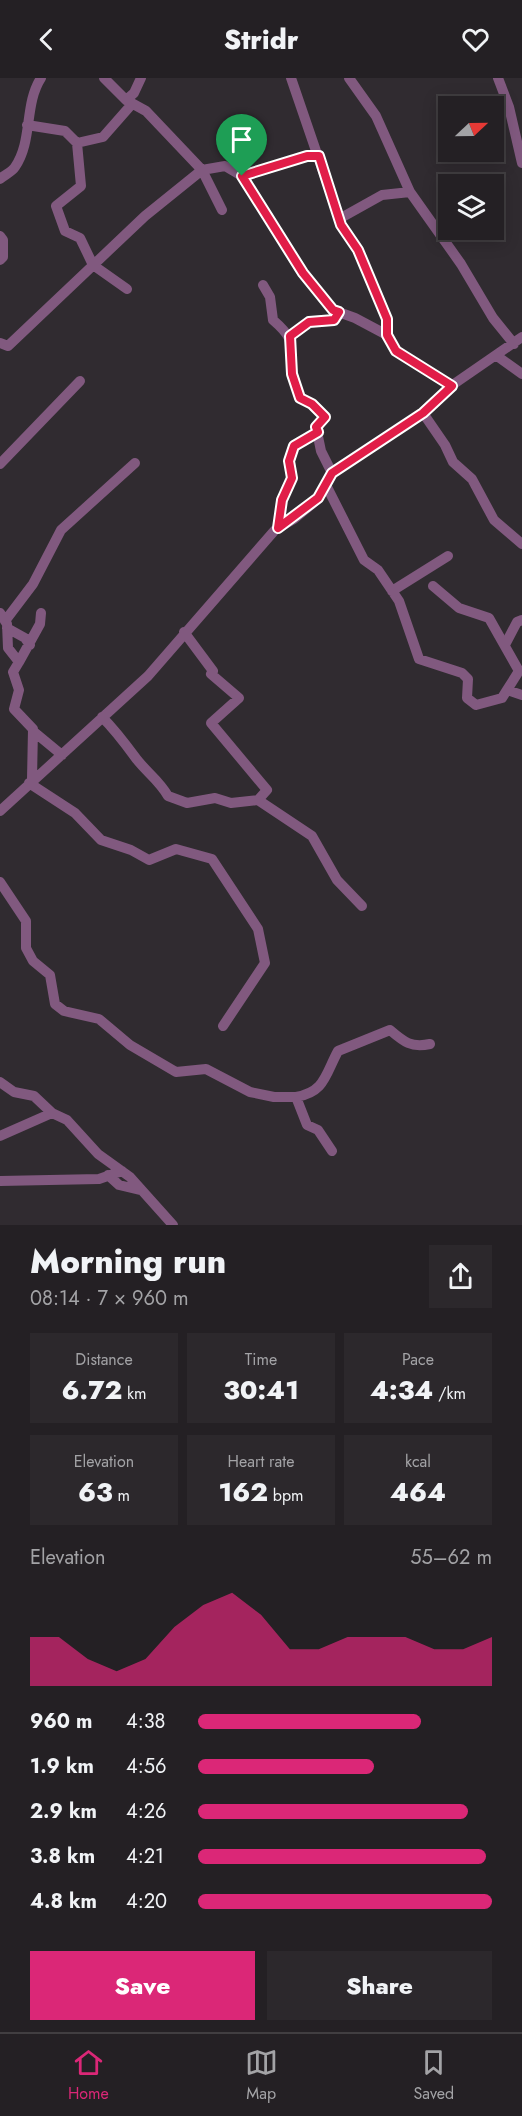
<!DOCTYPE html>
<meta charset="utf-8">
<style>
body{margin:0;font-family:Jost,sans-serif;background:#2c282c;color:#f1f3f6;height:100vh;display:flex;flex-direction:column;font-size:22px;white-space:nowrap}
*{box-sizing:border-box;margin:0}
p{font-size:20px;color:#a3a3a6}
.icon{flex:none;width:33px;height:33px;fill:none;stroke:currentColor;stroke-width:2;stroke-linecap:round;stroke-linejoin:round}
.map{position:relative;height:1147px;overflow:hidden}
.sheet{display:flex;flex-direction:column;background:#242024;flex:1}
.sheet>*{flex:none}
.needle{width:39px;rotate:68deg}
.fabs{position:absolute;left:438px;top:18px;display:grid;gap:12px}
.fabs a{display:grid;place-items:center;width:66px;height:66px;border-radius:0px;background:#242024;box-shadow:0 3px 15px #0003,0 0 0 2px #413e41;font-size:30px}
.pin{position:absolute;display:grid;place-items:center;width:51px;height:51px;color:#fff;margin:-62px -26px;border-radius:50% 50% 50% 0;rotate:-45deg;box-shadow:0 0 6px #0007}
.pin .icon{rotate:45deg}
.round{display:grid;place-items:center;flex:none;width:63px;height:63px;border-radius:0px;background:#2c282c}
.overview{display:flex;align-items:center;justify-content:space-between;height:102px;padding:0 30px}
h1{font-size:33px;font-weight:800;line-height:45px}
.figures{display:grid;grid-template-columns:repeat(3,1fr);gap:9px;height:102px;padding:6px 30px}
.figures div{display:grid;align-content:center;border-radius:0px;background:#2c282c;text-align:center}
.figures b{font-size:26px;font-weight:800}
.figures small{font-size:16px;font-weight:400}
.figures p{font-size:16px}
.chart{height:168px;padding:12px 30px}
.chart p{display:flex;justify-content:space-between}
.chart svg{width:100%;height:108px;margin-top:6px;fill:#db2777;opacity:.7}
.button{display:flex;gap:12px;margin-top:auto;padding:12px 30px}
.button a{flex:1;height:69px;border-radius:0px;background:#db2777;color:#fff;font-size:24px;font-weight:800;line-height:69px;text-align:center}
.button a+a{background:#2c282c;color:#f1f3f6}
ul{padding:0 30px;list-style:none;font-size:20px}
li{display:grid;grid-template-columns:96px 72px 1fr;align-items:center;height:45px}
li i{height:15px;border-radius:8px;background:#db2777}
header{display:flex;justify-content:space-between;align-items:center;height:78px;padding:0 30px;background:#242024;font-size:27px;font-weight:800}
.dock{display:flex;justify-content:space-around;align-items:center;height:84px;border-top:2px solid #413e41;background:#242024;font-size:16px;color:#a3a3a6}
.dock a{display:grid;justify-items:center;gap:3px}
.dock .active{color:#db2777}
.map>svg:first-child{display:block}
.lines{fill:none;stroke-linecap:round;stroke-linejoin:round}
.minor{stroke:#81597f;stroke-width:10}
.route-casing{stroke:#fff;stroke-width:12}
.route{stroke:#e11d48;stroke-width:8}
</style>
<header><svg class="icon" aria-label="back" viewBox="0 0 24 24"><path d="M15 5l-7 7 7 7"/></svg>Stridr<svg class="icon" aria-label="heart" viewBox="0 0 24 24"><path d="M12 20l-8-8c-3-5 5-10 8-4 3-6 11-1 8 4z"/></svg></header>
<div class="map">
<svg width="522" height="1147" viewBox="0 0 522 1147">
<rect width="100%" height="100%" fill="#302b30"/>
<g class="lines">
<path class="minor" d="M 104,0 L 126,22 L 146,33 L 202,92 L 222,132
M 291,0 L 341,146 L 358,172 L 387,241 L 387,257 L 396,273 L 451,308
M 349,0 L 376,38 L 410,114
M 498,0 L 509,29 L 522,85
M 126,22 L 134,15 L 141,0
M 27,47 L 65,53 L 77,65 L 103,59 L 132,26
M 77,65 L 81,108 L 56,128 L 65,153 L 80,160 L 93,187 L 127,211
M 242,98 L 307,78 L 319,78
M 0,101 C 4,97 12,94 15,89 C 33,63 24,26 41,0
M 339,141 L 382,117 L 410,114 L 461,186 L 493,240 L 514,266
M 0,158 L 3,162 L 3,179 L 0,182
M 263,207 L 270,219 L 273,242 C 302,267 285,268 293,297 C 295,305 298,313 300,320 L 312,326 L 325,339 L 316,349 L 321,373 L 332,395
M 290,258 L 309,244 L 334,242 L 339,234
M 0,265 L 8,268 L 145,138 L 202,92 L 225,88 L 242,98 L 303,196 L 333,232 L 355,240 L 387,257
M 497,278 L 522,296
M 423,335 L 445,367 L 453,384 L 472,401 L 494,442 L 522,466
M 0,386 L 80,303
M 326,407 L 364,482 L 378,492 L 399,523 L 419,581 L 462,595 L 468,601 L 467,620 L 476,627 L 502,620 L 507,612
M 278,450 L 282,422 L 292,400 L 289,383 L 294,368 L 318,354
M 433,508 L 459,530 L 489,540 L 519,593 L 507,612 L 522,617
M 392,513 L 448,478
M 0,535 L 7,546 L 8,570 L 19,584 L 13,594 L 19,612 L 14,631 L 33,651 L 32,701
M 5,543 L 33,506 L 61,452 L 135,385
M 7,550 L 25,560 L 30,567
M 184,554 L 213,593 L 211,596 L 239,620 L 211,645 L 267,712 L 258,722
M 506,565 L 517,544 L 522,542
M 19,584 L 40,546 L 41,535
M 102,639 C 115,652 124,664 135,679 C 145,693 159,702 168,718 L 187,725 L 215,720 L 231,725 L 258,722 L 312,758 L 337,802 L 362,828
M 33,653 L 62,677
M 29,705 L 75,735 L 101,762 L 131,772 L 149,782 L 176,771 L 212,781 L 258,851 L 265,885 L 223,948
M 0,733 L 148,598 L 275,452 L 294,441 L 318,421 L 332,395 L 423,335 L 451,308 L 522,259
M 0,804 L 26,843 L 26,870 L 33,883 L 50,897 L 55,926 L 64,933 L 99,941 L 130,967 L 176,994 L 206,991 L 250,1014 L 274,1019 L 296,1019 L 307,1047 L 318,1052 L 332,1073
M 0,1004 L 14,1014 L 34,1018 L 52,1035 L 67,1042 L 98,1076 L 130,1099 L 173,1147
M 296,1019 C 325,1014 325,997 338,973 L 390,952 C 404,964 411,970 430,966
M 0,1058 L 52,1035
M 108,1097 L 119,1107 L 140,1112
M 0,1103 L 99,1101 L 122,1093"/>
</g>
<g class="lines">
<g class="route-casing">
<path id="route" d="M 307,78 L 319,78 L 341,147 L 358,172 L 387,241 L 387,257 L 396,273 L 452,308 L 423,335 L 332,395 L 318,420 L 278,450 L 282,422 L 292,400 L 289,383 L 294,368 L 318,354 L 316,349 L 325,339 L 312,326 L 300,320 L 292,296 L 290,258 L 309,244 L 334,242 L 339,234 L 333,232 L 303,195 L 242,98 Z"/>
</g>
<use href="#route" class="route"/>
</g>
</svg>
<div class="fabs">
<a><svg class="needle" viewBox="-14 -14 28 28"><path d="M0-13l5 13h-10z" fill="#e53935"/><path d="M0 13l5-13h-10z" fill="#a3a3a6"/></svg></a>
<a><svg class="icon" aria-label="layers" viewBox="0 0 24 24"><path d="M12 4l9 5-9 5-9-5zM3 14l9 5 9-5"/></svg></a>
</div>
<div class="pin" style="left:242px;top:98px;background:#1e9e55"><svg class="icon" aria-label="arrive" viewBox="0 0 24 24"><path d="M6 21V4h12l-3 4 3 4H6"/></svg></div>
</div>
<section class="sheet">
<div class="overview"><div><h1>Morning run</h1><p>08:14 · 7 × 960 m</p></div><a class="round"><svg class="icon" aria-label="share" viewBox="0 0 24 24"><path d="M12 15V3M7 8l5-5 5 5M5 13v7h14v-7"/></svg></a></div>
<div class="figures">
<div><p>Distance</p><b>6.72<small> km</small></b></div>
<div><p>Time</p><b>30:41</b></div>
<div><p>Pace</p><b>4:34<small> /km</small></b></div>
</div>
<div class="figures">
<div><p>Elevation</p><b>63<small> m</small></b></div>
<div><p>Heart rate</p><b>162<small> bpm</small></b></div>
<div><p>kcal</p><b>464</b></div>
</div>
<div class="chart"><p><span>Elevation</span>55–62 m</p>
<svg viewBox="0 0 160 44" preserveAspectRatio="none"><path d="M0 44V24L10 24L20 33L30 38L40 33L50 20L60 11L70 6L80 15L90 29L100 29L110 24L120 24L130 24L140 29L150 29L160 24V44z"/></svg>
</div>
<ul>
<li><b>960 m</b>4:38<i style="width:76%"></i></li>
<li><b>1.9 km</b>4:56<i style="width:60%"></i></li>
<li><b>2.9 km</b>4:26<i style="width:92%"></i></li>
<li><b>3.8 km</b>4:21<i style="width:98%"></i></li>
<li><b>4.8 km</b>4:20<i style="width:100%"></i></li>
</ul>
<div class="button"><a>Save</a><a>Share</a></div>
</section>
<nav class="dock">
<a class="active"><svg class="icon" aria-label="home" viewBox="0 0 24 24"><path d="M3 11l9-7 9 7M6 9v11h12V9"/></svg>Home</a>
<a><svg class="icon" aria-label="map" viewBox="0 0 24 24"><path d="M3 6l6-2 6 2 6-2v14l-6 2-6-2-6 2zM9 4v14M15 6v14"/></svg>Map</a>
<a><svg class="icon" aria-label="saved" viewBox="0 0 24 24"><path d="M7 4h10v16l-5-4-5 4z"/></svg>Saved</a>
</nav>
